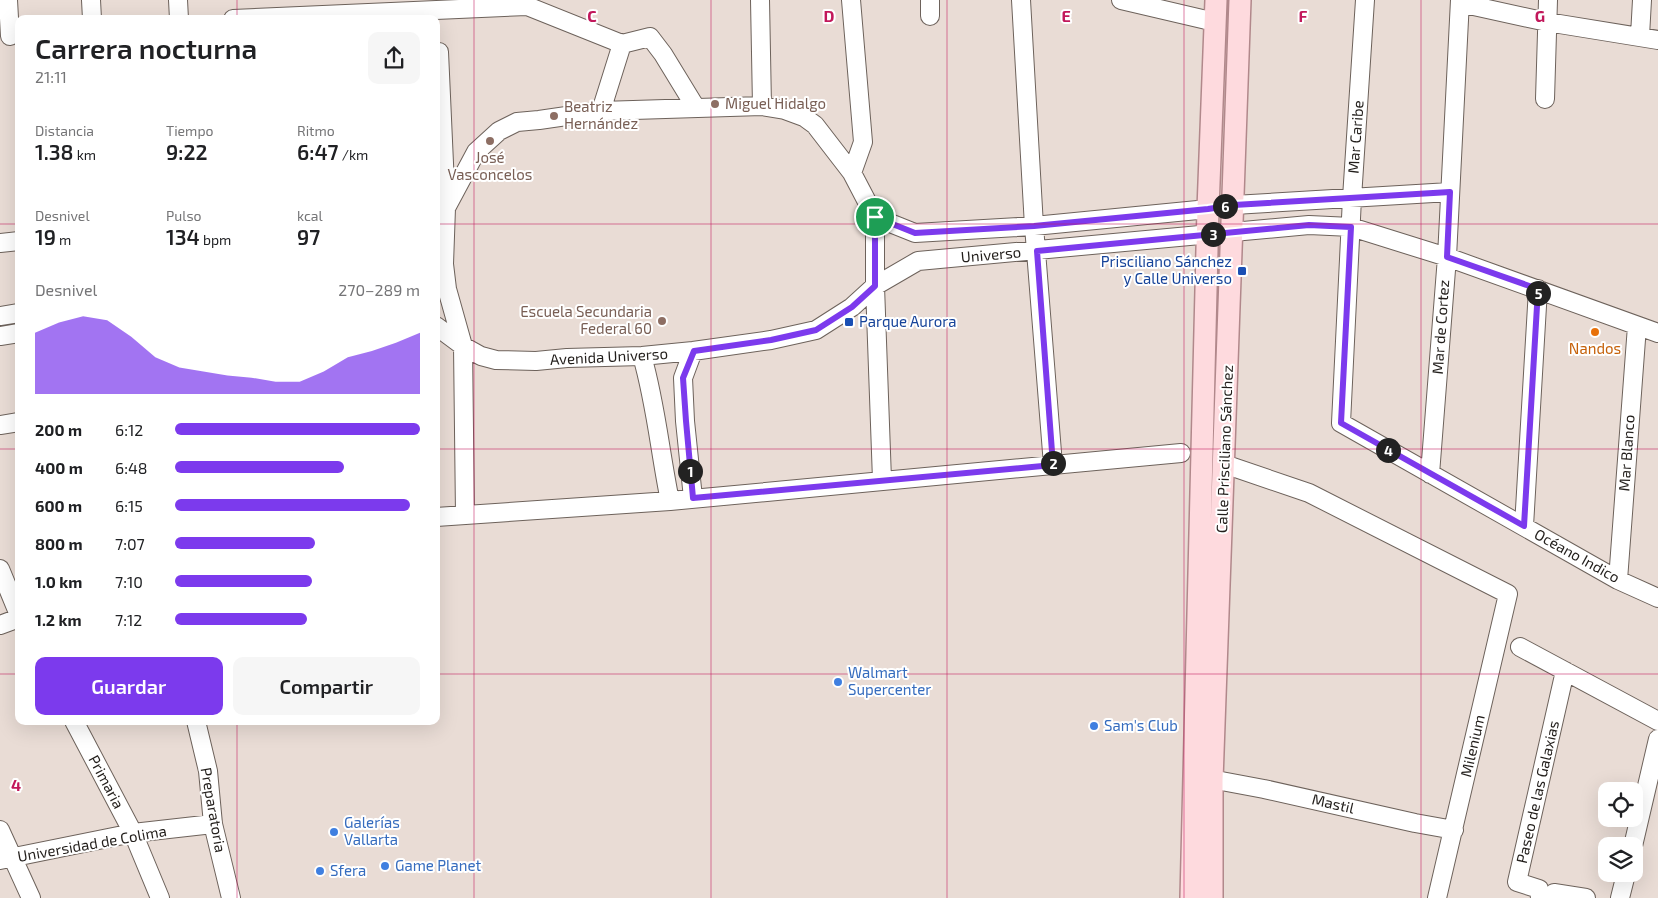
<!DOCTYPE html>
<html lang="es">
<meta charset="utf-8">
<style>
body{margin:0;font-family:"Exo 2",sans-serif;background:#f6f6f6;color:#202124;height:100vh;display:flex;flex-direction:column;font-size:19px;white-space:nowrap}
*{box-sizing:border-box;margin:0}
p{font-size:16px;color:#757577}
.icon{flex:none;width:28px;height:28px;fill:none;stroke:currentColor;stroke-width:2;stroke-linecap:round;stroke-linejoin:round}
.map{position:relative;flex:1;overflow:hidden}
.drawer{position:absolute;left:15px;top:15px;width:425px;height:710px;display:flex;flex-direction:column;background:#fff;border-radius:10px;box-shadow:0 5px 20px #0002}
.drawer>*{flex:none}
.controls{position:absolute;left:1598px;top:782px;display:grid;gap:10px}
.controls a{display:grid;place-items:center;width:45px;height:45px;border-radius:10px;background:#fff;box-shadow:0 5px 20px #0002;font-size:25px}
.pin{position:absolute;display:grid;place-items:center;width:42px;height:42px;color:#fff;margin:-21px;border:2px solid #fff;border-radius:50%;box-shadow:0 1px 5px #0007}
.km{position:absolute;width:25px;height:25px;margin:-12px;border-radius:50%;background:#222;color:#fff;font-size:14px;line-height:25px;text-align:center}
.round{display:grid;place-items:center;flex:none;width:52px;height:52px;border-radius:10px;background:#f6f6f6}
.headline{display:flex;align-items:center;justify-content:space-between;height:85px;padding:0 20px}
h1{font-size:28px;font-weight:600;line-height:38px}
.figures{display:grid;grid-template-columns:repeat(3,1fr);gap:8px;height:85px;padding:5px 20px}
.figures div{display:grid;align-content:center}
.figures b{font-size:21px;font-weight:600}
.figures small{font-size:14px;font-weight:400}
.figures p{font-size:14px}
.chart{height:140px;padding:10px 20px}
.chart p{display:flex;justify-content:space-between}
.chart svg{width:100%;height:90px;margin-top:5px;fill:#7c3aed;opacity:.7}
.cta{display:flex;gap:10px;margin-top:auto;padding:10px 20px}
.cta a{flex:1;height:58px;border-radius:10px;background:#7c3aed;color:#fff;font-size:20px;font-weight:600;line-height:58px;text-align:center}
.cta a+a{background:#f6f6f6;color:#202124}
ul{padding:0 20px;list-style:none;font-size:16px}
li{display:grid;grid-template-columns:80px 60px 1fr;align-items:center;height:38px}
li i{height:12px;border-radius:6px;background:#7c3aed}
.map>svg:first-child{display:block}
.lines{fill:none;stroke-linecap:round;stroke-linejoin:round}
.minor-casing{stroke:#6d625b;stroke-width:20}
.major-casing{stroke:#b1888b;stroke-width:24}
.minor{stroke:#fff;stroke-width:18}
.major{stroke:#fedade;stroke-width:21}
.route-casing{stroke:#fff;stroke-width:10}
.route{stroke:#7c3aed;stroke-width:6}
.grid{fill:none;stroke:#c2185b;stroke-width:1;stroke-opacity:0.55}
.education-dot{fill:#8d6e63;stroke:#fff;stroke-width:2}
.transit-dot{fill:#1a4fb4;stroke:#fff;stroke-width:2}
.food-dot{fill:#e8710a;stroke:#fff;stroke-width:2}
.shop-dot{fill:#3f7fe0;stroke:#fff;stroke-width:2}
.labels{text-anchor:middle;stroke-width:4;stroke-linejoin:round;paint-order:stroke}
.education-label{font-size:15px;fill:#785e54;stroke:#fff;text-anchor:start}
.street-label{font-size:15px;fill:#221e1b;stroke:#fff}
.transit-label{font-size:15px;fill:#164399;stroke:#fff;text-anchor:end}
.food-label{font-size:15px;fill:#c56008;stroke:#fff}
.shop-label{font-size:15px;fill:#366cbe;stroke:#fff;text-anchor:start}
.grid-label{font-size:16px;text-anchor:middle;font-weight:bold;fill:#c2185b;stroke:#fff;stroke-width:4;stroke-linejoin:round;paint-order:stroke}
</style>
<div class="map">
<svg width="1658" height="898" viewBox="0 0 1658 898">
<rect width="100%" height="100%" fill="#e9dcd5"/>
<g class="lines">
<g class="minor-casing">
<path id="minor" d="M 8,0 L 10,36
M 91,0 L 92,19
M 178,0 L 179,19
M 760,0 L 762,106
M 851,0 L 863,142 L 852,173
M 930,0 L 930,16
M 1021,0 L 1034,226 L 1053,465
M 1121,0 L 1215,22
M 1365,0 L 1352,198 L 1341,423 L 1618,580 L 1658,598
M 1460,3 L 1547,22 L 1658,40
M 233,19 L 527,6 L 622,44 L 601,111
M 1640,36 L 1642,0
M 622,44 L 650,37 L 663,54 L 696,108
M 439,52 L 446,208 L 444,264 L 447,289 L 463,346 L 465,515
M 1545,99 L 1548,0
M 875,217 L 915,233 L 1034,226 L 1208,209 L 1234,205 L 1450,192
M 436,219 L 446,208 L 476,152 L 499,131 L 517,122 L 539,120 L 601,111 L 762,106 L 785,110 L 804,117 L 815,125 L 852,173 L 875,217 L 875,286 L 882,480
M 0,243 L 19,241
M 0,316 L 19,313
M 436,326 L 463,346 L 481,356 L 496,360 L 536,361 L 567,358 L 642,356 L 693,351 L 771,340 L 816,330 L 852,307 L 875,286 L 918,261 L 1309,225 L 1351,227 L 1447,257 L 1658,333
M 0,336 L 19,333
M 642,356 C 656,404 660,453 670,501
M 0,425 L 19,422
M 1224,464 L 1309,493 L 1508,594 L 1437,898
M 1430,474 L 1447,257 L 1460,0
M 693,498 L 685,421 L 683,378 L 693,351
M 436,517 L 670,501 L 1181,453
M 1524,526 L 1538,289
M 0,569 L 19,615
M 1618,580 L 1637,326
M 0,625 L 19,618
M 1520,647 L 1658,721
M 74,721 L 133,833 L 160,898
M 196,721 L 208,771 L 213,824 L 231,898
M 1200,777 L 1264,789 L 1415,823 L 1454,830
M 0,830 L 31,898
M 1633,846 L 1658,739
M 0,860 L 133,833 L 213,824
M 1540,898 L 1539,889 L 1517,882 L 1565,671
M 1553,898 L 1554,893 L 1586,898
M 1620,898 L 1626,874"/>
</g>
<g class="major-casing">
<path id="major" d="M 1191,898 L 1208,209 L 1216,0
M 1212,898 L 1212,780 L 1240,0"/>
</g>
<use href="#minor" class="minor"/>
<use href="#major" class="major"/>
</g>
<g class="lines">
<g class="route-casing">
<path id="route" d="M 1450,192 L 1447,257 L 1538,289 L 1524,526 L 1341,423 L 1351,227 L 1309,225 L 1037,251 L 1053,465 L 693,498 L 686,421 L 683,378 L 694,351 L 771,340 L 816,330 L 852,307 L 875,286 L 875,217 L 915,233 L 1034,226 L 1208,209 L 1234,205 Z"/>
</g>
<use href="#route" class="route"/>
</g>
<path class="grid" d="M 237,0 L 237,19M 474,0 L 474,898M 711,0 L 711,898M 947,0 L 947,898M 1184,0 L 1184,898M 1421,0 L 1421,898M 0,224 L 19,224M 436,224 L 1658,224M 0,449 L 19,449M 436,449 L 1658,449M 0,674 L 19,674M 436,674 L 1658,674M 237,721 L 237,898"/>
<g class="education-dot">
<circle cx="715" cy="104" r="5"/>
<circle cx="554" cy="116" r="5"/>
<circle cx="490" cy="141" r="5"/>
<circle cx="662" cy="321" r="5"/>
</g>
<g class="transit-dot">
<rect x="1237" y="266" width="10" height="10" rx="2.5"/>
<rect x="844" y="317" width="10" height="10" rx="2.5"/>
</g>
<circle class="food-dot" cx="1595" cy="332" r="5"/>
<g class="shop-dot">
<circle cx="838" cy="682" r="5"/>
<circle cx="1094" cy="726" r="5"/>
<circle cx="334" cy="832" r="5"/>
<circle cx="385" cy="866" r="5"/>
<circle cx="320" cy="871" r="5"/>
</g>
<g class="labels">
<g class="education-label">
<text x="725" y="109">Miguel Hidalgo</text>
<text x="564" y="112">Beatriz<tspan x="564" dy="17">Hernández</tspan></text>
<text x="490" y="163" text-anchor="middle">José<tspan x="490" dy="17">Vasconcelos</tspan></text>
<text x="652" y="317" text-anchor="end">Escuela Secundaria<tspan x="652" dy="17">Federal 60</tspan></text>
</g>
<g class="street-label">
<text transform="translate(1356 137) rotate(-86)" y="5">Mar Caribe</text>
<text transform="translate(991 255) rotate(-5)" y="5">Universo</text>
<text transform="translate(1441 327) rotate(-86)" y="5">Mar de Cortez</text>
<text transform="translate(609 357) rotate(-3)" y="5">Avenida Universo</text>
<text transform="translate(1225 449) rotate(-88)" y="5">Calle Prisciliano Sánchez</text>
<text transform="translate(1627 453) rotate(-86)" y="5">Mar Blanco</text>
<text transform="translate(1577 556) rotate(29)" y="5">Océano Indico</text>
<text transform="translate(1473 746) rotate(-77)" y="5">Milenium</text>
<text transform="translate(106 782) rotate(62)" y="5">Primaria</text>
<text transform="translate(1538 792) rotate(-77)" y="5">Paseo de las Galaxias</text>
<text transform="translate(1333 804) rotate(13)" y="5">Mastil</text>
<text transform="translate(213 810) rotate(80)" y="5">Preparatoria</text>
<text transform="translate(92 844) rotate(-10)" y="5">Universidad de Colima</text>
</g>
<g class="transit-label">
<text x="1232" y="267">Prisciliano Sánchez<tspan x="1232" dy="17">y Calle Universo</tspan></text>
<text x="859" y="327" text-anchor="start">Parque Aurora</text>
</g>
<g class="food-label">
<text x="1595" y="354">Nandos</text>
</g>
<g class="shop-label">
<text x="848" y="678">Walmart<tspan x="848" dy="17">Supercenter</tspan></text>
<text x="1104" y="731">Sam's Club</text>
<text x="344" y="828">Galerías<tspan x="344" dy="17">Vallarta</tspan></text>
<text x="395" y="871">Game Planet</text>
<text x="330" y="876">Sfera</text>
</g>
</g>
<g class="grid-label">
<text x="592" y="22">C</text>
<text x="829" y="22">D</text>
<text x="1066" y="22">E</text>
<text x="1303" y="22">F</text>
<text x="1540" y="22">G</text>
<text x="16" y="791">4</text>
</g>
</svg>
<div class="controls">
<a><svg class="icon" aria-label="locate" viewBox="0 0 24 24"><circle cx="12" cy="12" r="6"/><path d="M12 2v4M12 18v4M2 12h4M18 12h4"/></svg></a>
<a><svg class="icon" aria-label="layers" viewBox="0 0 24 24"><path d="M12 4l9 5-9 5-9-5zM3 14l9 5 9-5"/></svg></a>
</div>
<div class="pin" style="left:875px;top:217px;background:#1e9e55"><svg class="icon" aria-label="arrive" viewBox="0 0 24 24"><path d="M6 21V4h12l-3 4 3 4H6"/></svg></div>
<b class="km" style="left:690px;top:471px">1</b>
<b class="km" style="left:1053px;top:463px">2</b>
<b class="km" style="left:1213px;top:234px">3</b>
<b class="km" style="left:1388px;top:450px">4</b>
<b class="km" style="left:1538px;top:293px">5</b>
<b class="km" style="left:1225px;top:206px">6</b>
<section class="drawer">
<div class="headline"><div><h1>Carrera nocturna</h1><p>21:11</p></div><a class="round"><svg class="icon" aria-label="share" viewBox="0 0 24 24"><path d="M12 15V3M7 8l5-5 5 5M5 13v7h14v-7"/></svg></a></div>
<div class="figures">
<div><p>Distancia</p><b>1.38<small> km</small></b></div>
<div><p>Tiempo</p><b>9:22</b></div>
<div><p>Ritmo</p><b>6:47<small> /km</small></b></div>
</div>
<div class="figures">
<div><p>Desnivel</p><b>19<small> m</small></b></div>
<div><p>Pulso</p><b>134<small> bpm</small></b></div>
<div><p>kcal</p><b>97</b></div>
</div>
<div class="chart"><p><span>Desnivel</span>270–289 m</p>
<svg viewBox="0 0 160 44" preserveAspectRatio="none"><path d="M0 44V14L10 9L20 6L30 8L40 16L50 26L60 31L70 33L80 35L90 36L100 38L110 38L120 33L130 26L140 23L150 19L160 14V44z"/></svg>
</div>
<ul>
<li><b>200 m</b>6:12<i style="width:100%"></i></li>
<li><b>400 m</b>6:48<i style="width:69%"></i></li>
<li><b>600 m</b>6:15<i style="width:96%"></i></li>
<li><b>800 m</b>7:07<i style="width:57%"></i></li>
<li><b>1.0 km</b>7:10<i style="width:56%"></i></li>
<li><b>1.2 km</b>7:12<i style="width:54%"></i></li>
</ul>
<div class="cta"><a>Guardar</a><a>Compartir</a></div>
</section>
</div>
